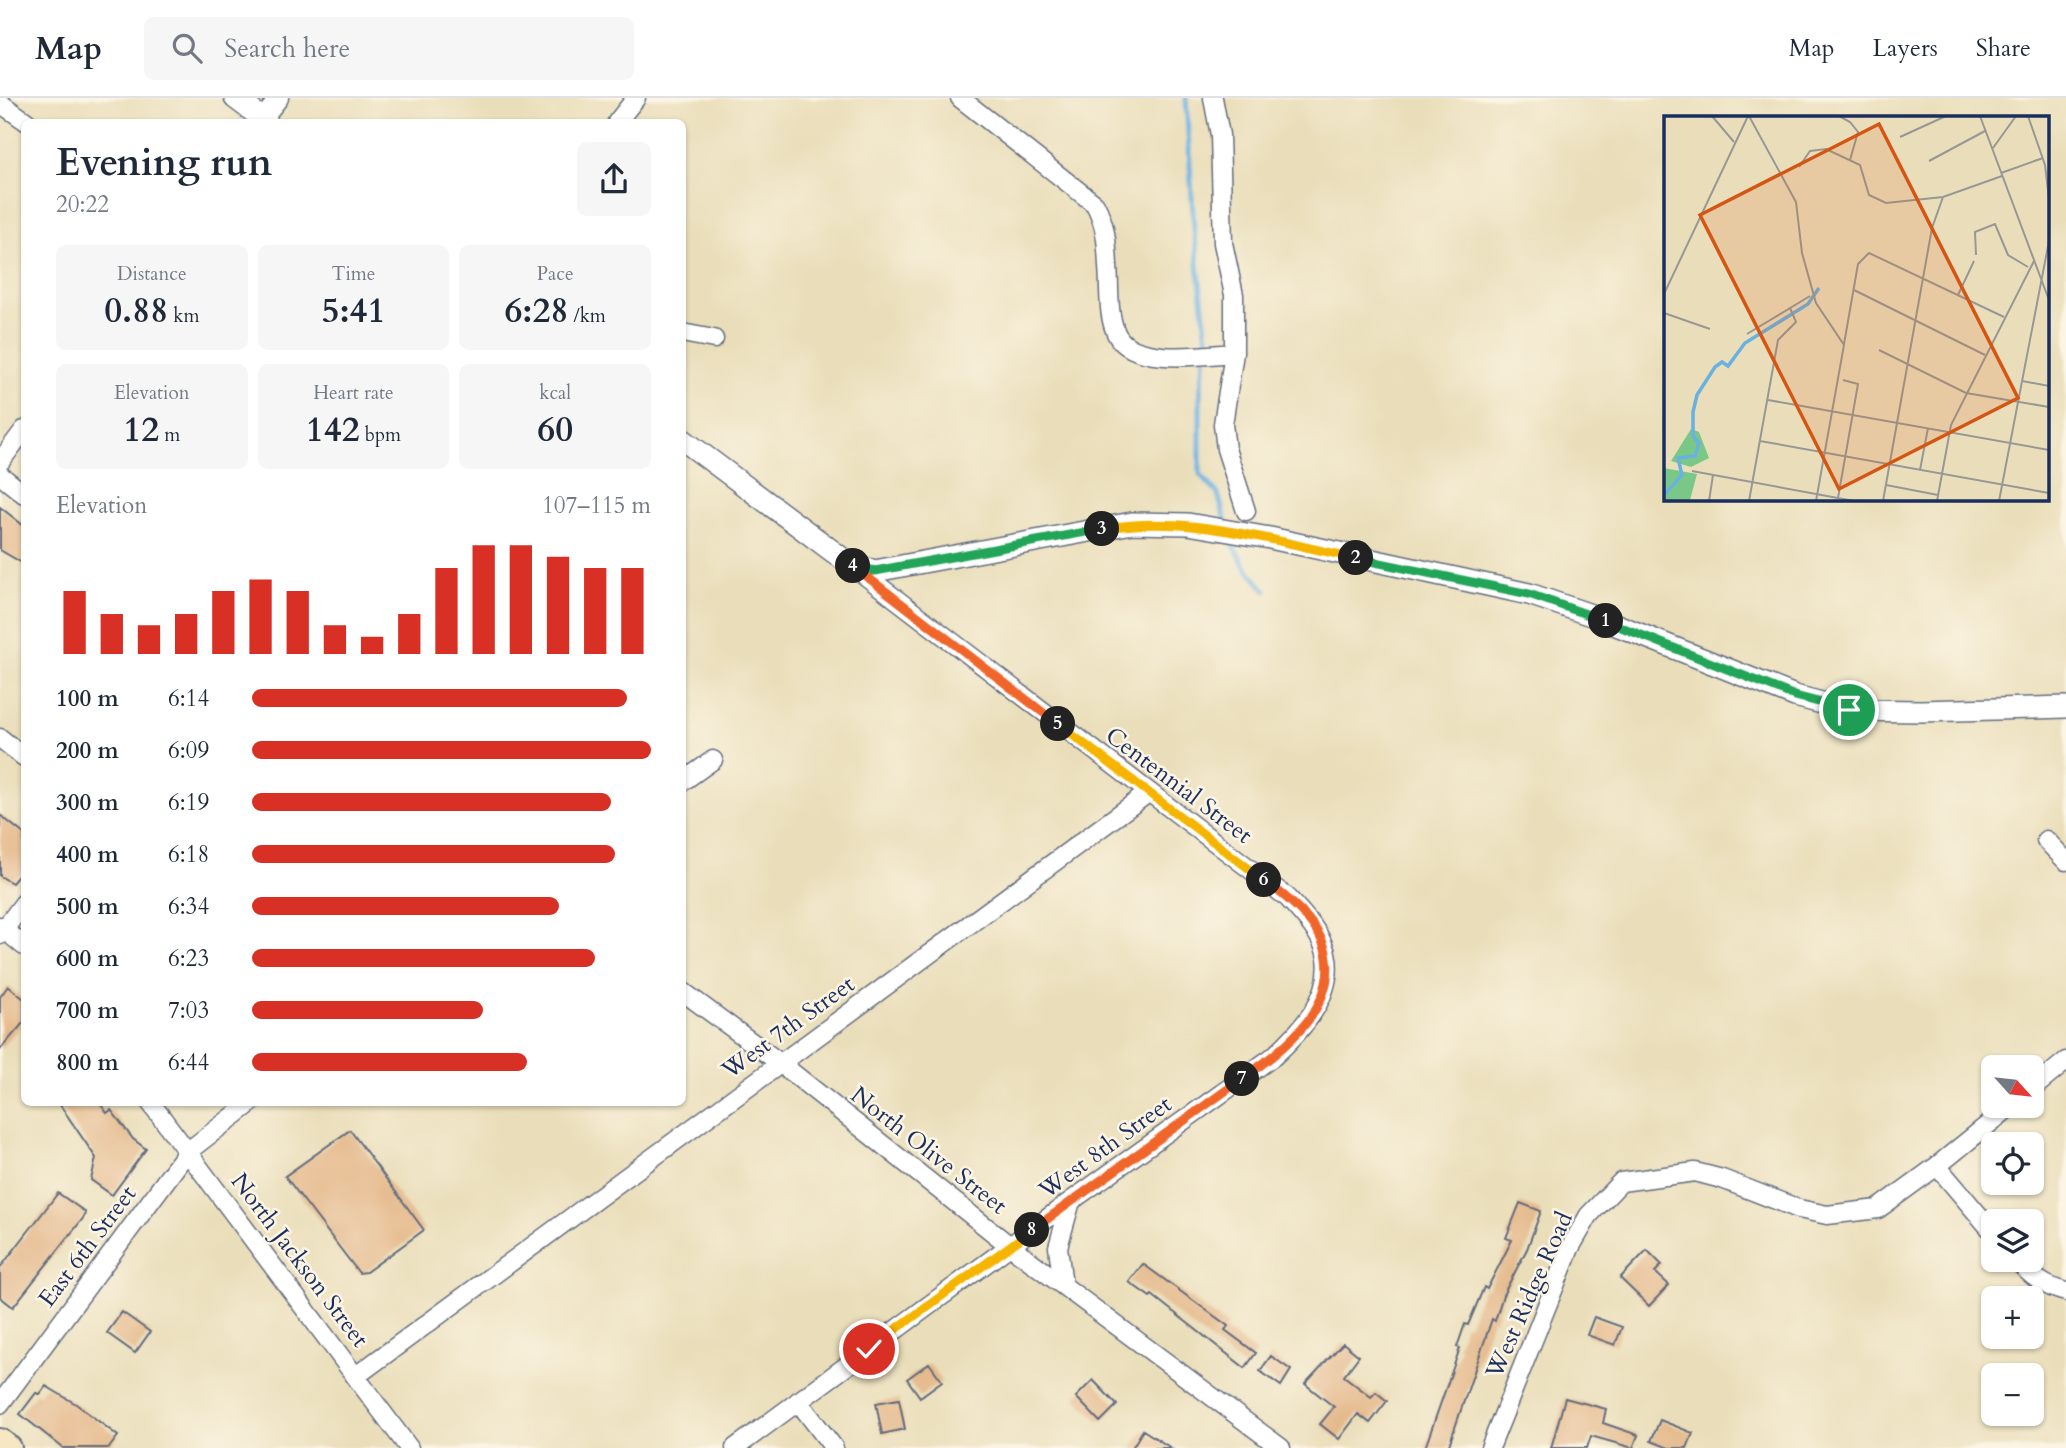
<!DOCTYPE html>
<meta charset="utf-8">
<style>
body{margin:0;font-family:Cardo,serif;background:#f6f6f7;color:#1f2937;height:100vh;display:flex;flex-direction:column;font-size:26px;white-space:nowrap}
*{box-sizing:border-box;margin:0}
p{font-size:23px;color:#747a83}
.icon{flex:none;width:38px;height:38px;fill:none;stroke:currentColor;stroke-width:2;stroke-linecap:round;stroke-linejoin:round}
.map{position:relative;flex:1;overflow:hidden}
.drawer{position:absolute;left:21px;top:21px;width:665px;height:987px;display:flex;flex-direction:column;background:#fff;border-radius:10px;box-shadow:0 2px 5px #0004}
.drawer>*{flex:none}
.needle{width:46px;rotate:117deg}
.buttons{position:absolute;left:1981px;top:957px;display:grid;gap:14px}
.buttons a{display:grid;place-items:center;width:63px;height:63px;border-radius:10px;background:#fff;box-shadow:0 2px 5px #0004;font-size:35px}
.pin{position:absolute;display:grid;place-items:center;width:60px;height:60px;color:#fff;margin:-30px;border:4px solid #fff;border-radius:50%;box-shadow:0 2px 7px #0007}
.km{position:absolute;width:35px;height:35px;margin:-18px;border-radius:50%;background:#222;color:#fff;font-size:19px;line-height:35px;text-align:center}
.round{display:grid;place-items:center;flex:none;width:74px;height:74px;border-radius:10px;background:#f6f6f7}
.summary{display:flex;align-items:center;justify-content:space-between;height:119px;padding:0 35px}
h1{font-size:38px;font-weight:800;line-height:52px}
.stats{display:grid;grid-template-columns:repeat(3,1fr);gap:10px;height:119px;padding:7px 35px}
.stats div{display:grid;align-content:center;border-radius:10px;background:#f6f6f7;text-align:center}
.stats b{font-size:35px;font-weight:800}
.stats small{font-size:19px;font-weight:400}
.stats p{font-size:19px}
.chart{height:196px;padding:14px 35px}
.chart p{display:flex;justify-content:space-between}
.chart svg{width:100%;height:126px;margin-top:7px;stroke:#d93025;stroke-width:6}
ul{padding:0 35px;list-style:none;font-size:23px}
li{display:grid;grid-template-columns:112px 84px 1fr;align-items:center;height:52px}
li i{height:18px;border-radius:9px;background:#d93025}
header{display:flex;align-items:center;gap:42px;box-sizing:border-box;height:98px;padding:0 35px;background:#fff;border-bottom:2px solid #e0e1e3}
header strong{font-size:33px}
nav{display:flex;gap:38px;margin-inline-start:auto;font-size:24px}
.search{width:490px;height:63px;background:#f6f6f7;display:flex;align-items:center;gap:18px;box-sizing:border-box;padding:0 24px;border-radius:10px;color:#747a83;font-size:26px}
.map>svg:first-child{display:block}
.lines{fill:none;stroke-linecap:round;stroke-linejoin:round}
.stream{stroke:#6ab1e1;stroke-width:5}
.building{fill:#e5ba8d}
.minor-casing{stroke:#636c7e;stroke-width:21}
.tertiary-casing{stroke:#636c7e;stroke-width:24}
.secondary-casing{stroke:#636c7e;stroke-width:28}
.minor{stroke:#fff;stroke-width:18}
.tertiary{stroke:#fff;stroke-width:21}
.secondary{stroke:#f7e8c3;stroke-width:24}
.split-1-casing{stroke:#fff;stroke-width:14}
.split-2-casing{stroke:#fff;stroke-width:14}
.split-3-casing{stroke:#fff;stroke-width:14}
.split-4-casing{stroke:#fff;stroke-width:14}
.split-5-casing{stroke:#fff;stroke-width:14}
.split-6-casing{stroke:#fff;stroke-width:14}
.split-7-casing{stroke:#fff;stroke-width:14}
.split-8-casing{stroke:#fff;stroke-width:14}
.split-9-casing{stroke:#fff;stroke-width:14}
.split-1{stroke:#22a559;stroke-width:9}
.split-2{stroke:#22a559;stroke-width:9}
.split-3{stroke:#f5b400;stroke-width:9}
.split-4{stroke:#22a559;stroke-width:9}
.split-5{stroke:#f0652b;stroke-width:9}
.split-6{stroke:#f5b400;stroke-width:9}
.split-7{stroke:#f0652b;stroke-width:9}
.split-8{stroke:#f0652b;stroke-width:9}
.split-9{stroke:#f5b400;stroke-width:9}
.labels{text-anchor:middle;stroke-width:5;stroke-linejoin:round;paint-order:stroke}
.street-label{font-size:24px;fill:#1b2f5e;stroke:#fcf5e5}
.inset-river{fill:none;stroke:#6ab1e1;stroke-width:3.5}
.inset-road{fill:none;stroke:#979895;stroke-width:2}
.view{fill:#d45514;fill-opacity:0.15;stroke:#d45514;stroke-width:3.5}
.inset-edge{fill:none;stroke:#1b2f5e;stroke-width:3.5}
</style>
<header>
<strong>Map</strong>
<div class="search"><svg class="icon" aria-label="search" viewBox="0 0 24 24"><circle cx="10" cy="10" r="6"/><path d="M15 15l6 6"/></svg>Search here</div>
<nav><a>Map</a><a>Layers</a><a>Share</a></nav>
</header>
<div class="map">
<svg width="2066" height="1350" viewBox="0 0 2066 1350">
<rect width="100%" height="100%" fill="#fcf5e5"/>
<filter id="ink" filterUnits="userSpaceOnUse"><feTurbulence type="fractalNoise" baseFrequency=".0143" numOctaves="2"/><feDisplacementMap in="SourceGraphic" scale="14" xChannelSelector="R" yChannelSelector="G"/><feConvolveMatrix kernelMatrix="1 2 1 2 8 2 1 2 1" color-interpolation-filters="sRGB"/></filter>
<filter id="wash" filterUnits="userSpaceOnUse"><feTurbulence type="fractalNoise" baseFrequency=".00686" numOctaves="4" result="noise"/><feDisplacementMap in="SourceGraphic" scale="28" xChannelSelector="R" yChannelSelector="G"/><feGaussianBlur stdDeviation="1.57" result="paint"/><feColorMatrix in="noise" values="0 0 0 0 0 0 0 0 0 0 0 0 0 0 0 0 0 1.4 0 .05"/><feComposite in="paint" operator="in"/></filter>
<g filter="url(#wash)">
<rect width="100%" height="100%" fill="#eadeba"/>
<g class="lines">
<path class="stream" d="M 1186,0 L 1194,132 L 1207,242 L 1200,297 L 1200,376 L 1218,396 L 1227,428
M 1229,438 L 1244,467 L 1266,493"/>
</g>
<g id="blocks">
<path class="building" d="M 0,409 L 24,428 L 24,466 L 0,452 Z
M 0,717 L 24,736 L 24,771 L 12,785 L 0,778 Z
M 8,888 L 24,901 L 24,924 L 0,952 L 0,899 Z
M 58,1004 L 99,1004 L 107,1015 L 111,1012 L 133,1041 L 146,1051 L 112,1097 L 91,1082 L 96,1060 Z
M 350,1032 L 424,1132 L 366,1174 L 359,1175 L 285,1078 Z
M 58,1095 L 85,1114 L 84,1119 L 13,1209 L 0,1199 L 0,1170 Z
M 1520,1105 L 1541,1113 L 1527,1151 L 1503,1197 L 1495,1223 L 1492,1221 L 1448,1350 L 1425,1350 L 1460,1250 L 1457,1249 L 1465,1226 L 1468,1227 L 1484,1189 L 1487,1191 L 1512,1142 L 1506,1140 Z
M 1647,1152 L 1662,1167 L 1655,1174 L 1669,1187 L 1649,1208 L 1620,1180 Z
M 1143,1166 L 1228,1228 L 1225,1232 L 1256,1255 L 1245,1270 L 1152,1197 L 1150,1199 L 1129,1184 Z
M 122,1214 L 150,1234 L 135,1255 L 107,1235 Z
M 1594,1219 L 1622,1229 L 1615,1247 L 1587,1237 Z
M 1343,1245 L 1359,1258 L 1344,1278 L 1371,1299 L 1376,1294 L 1387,1303 L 1370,1325 L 1358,1316 L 1339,1341 L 1320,1326 L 1334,1309 L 1305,1286 Z
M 1271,1258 L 1291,1272 L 1281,1288 L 1260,1273 Z
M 929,1265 L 942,1283 L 920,1299 L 907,1281 Z
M 1093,1282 L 1117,1307 L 1100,1324 L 1076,1299 Z
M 46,1288 L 76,1306 L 118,1338 L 109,1350 L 63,1350 L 20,1316 L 36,1295 L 40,1296 Z
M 1565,1300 L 1606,1311 L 1603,1325 L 1638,1337 L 1633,1350 L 1591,1338 L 1587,1350 L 1551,1350 Z
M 899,1301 L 905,1331 L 882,1336 L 876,1305 Z
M 1660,1322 L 1693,1335 L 1687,1350 L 1669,1350 L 1651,1343 Z
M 1143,1332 L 1171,1350 L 1132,1350 Z"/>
</g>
</g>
<g filter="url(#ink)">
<use href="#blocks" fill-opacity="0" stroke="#636c7e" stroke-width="2"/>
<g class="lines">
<g class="minor-casing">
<path id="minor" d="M 960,0 L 1095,106 C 1106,127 1107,145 1108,168 C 1110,190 1107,218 1117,237 C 1133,268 1205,257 1234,255
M 1213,0 L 1220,37 L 1223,145 L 1234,197 L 1234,255 L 1223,326 L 1226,351 L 1246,413
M 0,5 L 27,24
M 260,24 L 279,0
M 617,24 L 636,0
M 682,235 L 714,241
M 0,364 L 24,332
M 0,377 L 24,396
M 0,640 L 24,659
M 682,684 L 713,662
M 2046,742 L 2066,763
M 0,828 L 24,848
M 0,837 L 24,805
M 682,893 L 780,965 L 1010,1148 L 1281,1350
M 2032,991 L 2066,963
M 150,1004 L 409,1350
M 1937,1068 L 1993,1134
M 2017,1162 C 2031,1178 2045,1189 2066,1194
M 1063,1187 L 1058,1149 L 1071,1103
M 356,1278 L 1148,695
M 798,1303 L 834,1350
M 0,1306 L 187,1054 L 252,1004
M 735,1350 L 1071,1103 L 1274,958 C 1300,934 1333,899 1327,860 C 1324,837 1302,816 1288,800 L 854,469
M 1490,1350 L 1570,1150 L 1589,1117 L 1621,1084 L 1695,1074 L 1722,1081 L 1799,1111 L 1827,1117 L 1878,1111 L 1937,1068 L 2011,1008"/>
</g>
<g class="tertiary-casing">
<path id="tertiary" d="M 235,0 L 267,24
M 682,341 L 851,467 L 875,473 L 1132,425 L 1188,426 L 1270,440 L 1529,496 L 1594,518 L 1795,598 L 1849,612 L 1920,613 L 2066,609"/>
</g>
<g class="secondary-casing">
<path id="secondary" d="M 0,1343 L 9,1350"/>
</g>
<use href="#minor" class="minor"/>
<use href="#tertiary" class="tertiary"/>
<use href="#secondary" class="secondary"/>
</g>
</g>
<g class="lines" filter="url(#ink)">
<g class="split-1-casing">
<path id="split-1" d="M 1606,523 L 1795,598 L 1849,612"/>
</g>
<g class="split-2-casing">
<path id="split-2" d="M 1356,460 L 1529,496 L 1606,523"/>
</g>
<g class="split-3-casing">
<path id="split-3" d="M 1102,431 C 1188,415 1272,443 1356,460"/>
</g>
<g class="split-4-casing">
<path id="split-4" d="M 853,468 L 850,467 L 875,473 L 1102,431"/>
</g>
<g class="split-5-casing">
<path id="split-5" d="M 853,468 L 1058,626"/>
</g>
<g class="split-6-casing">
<path id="split-6" d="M 1058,626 L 1264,782"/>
</g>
<g class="split-7-casing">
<path id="split-7" d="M 1242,981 C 1279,955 1335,913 1327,860 C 1323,827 1288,800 1264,782"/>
</g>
<g class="split-8-casing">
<path id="split-8" d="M 1032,1132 L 1242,981"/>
</g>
<g class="split-9-casing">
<path id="split-9" d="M 869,1251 L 1032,1132"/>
</g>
<use href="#split-1" class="split-1"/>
<use href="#split-2" class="split-2"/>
<use href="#split-3" class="split-3"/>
<use href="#split-4" class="split-4"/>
<use href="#split-5" class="split-5"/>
<use href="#split-6" class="split-6"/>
<use href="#split-7" class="split-7"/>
<use href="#split-8" class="split-8"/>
<use href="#split-9" class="split-9"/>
</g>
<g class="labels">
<g class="street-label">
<text transform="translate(1179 687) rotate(37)" y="8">Centennial Street</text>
<text transform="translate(788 929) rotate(-36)" y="8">West 7th Street</text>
<text transform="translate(1105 1049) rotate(-36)" y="8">West 8th Street</text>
<text transform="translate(929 1052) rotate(38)" y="8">North Olive Street</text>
<text transform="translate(87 1148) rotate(-53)" y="8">East 6th Street</text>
<text transform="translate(300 1162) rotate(53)" y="8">North Jackson Street</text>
<text transform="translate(1529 1197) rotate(-66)" y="8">West Ridge Road</text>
</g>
</g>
<g transform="translate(1664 18)">
<rect width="385" height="385" fill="#eadeba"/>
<path d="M 27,313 L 35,316 L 45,342 L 27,351 L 7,345 ZM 0,352 L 33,358 L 26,384 L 0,385 Z" fill="#7ac887"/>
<path class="inset-river" d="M 0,379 L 18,359 L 14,342 L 31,340 L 35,327 L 29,320 L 29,296 L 33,279 L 51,251 L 58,246 L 64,250 L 81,227 L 144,188 L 155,172"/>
<path class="inset-road" d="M 48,0 L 70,26M 85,0 L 132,86 L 138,137 L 152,187 L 180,229 L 152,385M 175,0 L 186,6 L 194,16 L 186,44M 316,0 L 385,184M 364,0 L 381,49 L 385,83M 236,21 L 282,0M 329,32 L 352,0M 265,45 L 321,15M 135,51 L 146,35 L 162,33 L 196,49 L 205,79 L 222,87 L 279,81 L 338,60M 337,57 L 379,42M 312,139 L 311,116 L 331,108 L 344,139 L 364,151M 190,174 L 321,239M 0,178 L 84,0M 294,179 L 310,145M 0,197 L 46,213M 83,218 L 146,180M 180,228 L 194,148 L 205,137 L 340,201M 215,234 L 302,277 L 385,291M 358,265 L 385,270M 104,284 L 385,334M 96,325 L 385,377M 256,354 L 264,312M 28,355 L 190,385M 222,369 L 274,379M 174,382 L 194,268 L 179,264M 45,385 L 49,359M 85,385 L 114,224 L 132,206 L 126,192M 219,385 L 268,112 L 279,81M 273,385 L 287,309 L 370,145M 335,385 L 385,125"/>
<path class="view" d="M 215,8 L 354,282 L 175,373 L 36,99 Z"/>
<rect width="385" height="385" class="inset-edge"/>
</g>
</svg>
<div class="buttons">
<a><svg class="needle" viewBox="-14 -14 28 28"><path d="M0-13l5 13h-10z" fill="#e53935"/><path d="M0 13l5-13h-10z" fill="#747a83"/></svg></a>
<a><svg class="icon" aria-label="locate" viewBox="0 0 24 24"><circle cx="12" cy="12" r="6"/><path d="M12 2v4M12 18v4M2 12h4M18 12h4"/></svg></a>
<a><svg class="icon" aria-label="layers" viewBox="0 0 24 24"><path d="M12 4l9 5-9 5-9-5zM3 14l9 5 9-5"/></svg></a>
<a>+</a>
<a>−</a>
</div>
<div class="pin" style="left:1849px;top:612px;background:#1e9e55"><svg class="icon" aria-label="arrive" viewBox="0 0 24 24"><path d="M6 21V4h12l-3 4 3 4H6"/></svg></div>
<div class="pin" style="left:869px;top:1251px;background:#d93025"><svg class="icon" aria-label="check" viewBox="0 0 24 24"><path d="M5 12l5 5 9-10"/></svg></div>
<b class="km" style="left:1606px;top:523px">1</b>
<b class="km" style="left:1356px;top:460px">2</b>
<b class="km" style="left:1102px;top:431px">3</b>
<b class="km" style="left:853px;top:468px">4</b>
<b class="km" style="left:1058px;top:626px">5</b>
<b class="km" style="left:1264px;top:782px">6</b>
<b class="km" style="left:1242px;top:981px">7</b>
<b class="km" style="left:1032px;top:1132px">8</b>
<section class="drawer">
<div class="summary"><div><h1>Evening run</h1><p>20:22</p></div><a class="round"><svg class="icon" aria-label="share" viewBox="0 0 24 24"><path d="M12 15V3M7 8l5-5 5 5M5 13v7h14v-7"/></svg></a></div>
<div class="stats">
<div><p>Distance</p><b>0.88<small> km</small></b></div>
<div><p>Time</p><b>5:41</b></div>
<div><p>Pace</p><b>6:28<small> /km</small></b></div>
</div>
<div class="stats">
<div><p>Elevation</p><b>12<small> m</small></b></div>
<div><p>Heart rate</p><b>142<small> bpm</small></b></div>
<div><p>kcal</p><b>60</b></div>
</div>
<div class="chart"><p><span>Elevation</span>107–115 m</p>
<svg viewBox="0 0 160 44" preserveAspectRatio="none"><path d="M5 44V22M15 44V30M25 44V34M35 44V30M45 44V22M55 44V18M65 44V22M75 44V34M85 44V38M95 44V30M105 44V14M115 44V6M125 44V6M135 44V10M145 44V14M155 44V14"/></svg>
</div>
<ul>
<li><b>100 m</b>6:14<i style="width:94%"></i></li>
<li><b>200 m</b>6:09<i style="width:100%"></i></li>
<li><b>300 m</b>6:19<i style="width:90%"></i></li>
<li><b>400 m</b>6:18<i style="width:91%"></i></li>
<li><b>500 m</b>6:34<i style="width:77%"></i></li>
<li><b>600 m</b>6:23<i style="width:86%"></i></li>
<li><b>700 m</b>7:03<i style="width:58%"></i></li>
<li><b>800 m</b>6:44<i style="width:69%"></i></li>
</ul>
</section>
</div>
